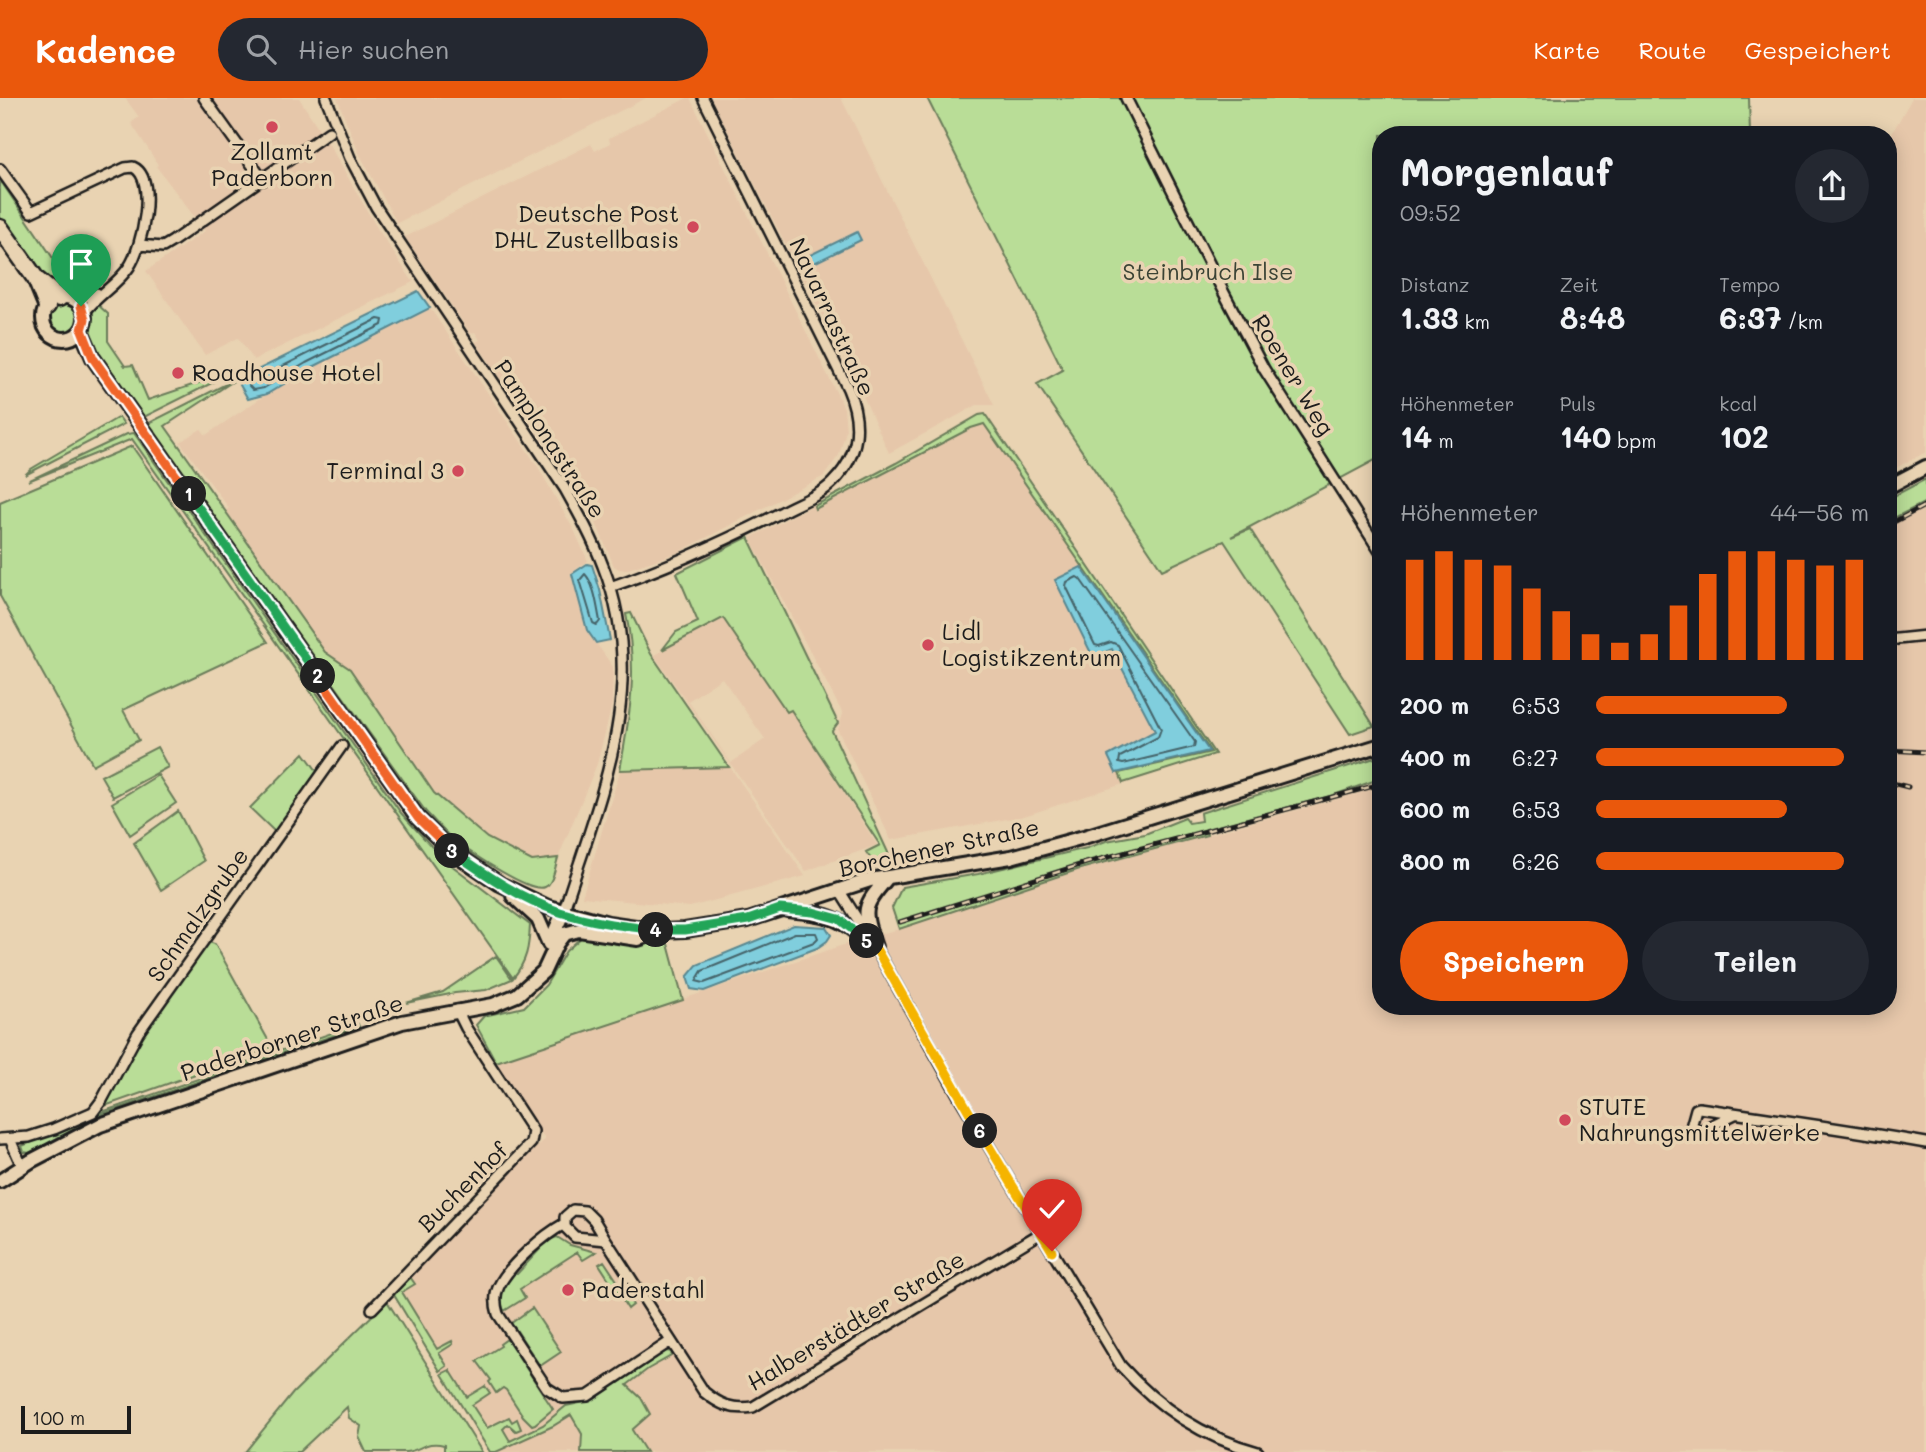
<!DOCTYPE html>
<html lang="de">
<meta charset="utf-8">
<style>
body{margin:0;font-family:Mali,sans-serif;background:#242831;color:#f1f3f6;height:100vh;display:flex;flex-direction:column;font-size:26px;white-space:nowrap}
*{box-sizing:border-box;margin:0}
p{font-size:23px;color:#9ea1a6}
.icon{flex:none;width:38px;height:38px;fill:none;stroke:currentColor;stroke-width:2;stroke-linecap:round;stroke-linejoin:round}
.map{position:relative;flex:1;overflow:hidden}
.drawer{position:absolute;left:1372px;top:28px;width:525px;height:889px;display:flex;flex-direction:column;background:#171b24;border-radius:28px;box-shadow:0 4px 18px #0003}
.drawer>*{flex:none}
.scale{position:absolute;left:21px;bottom:18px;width:110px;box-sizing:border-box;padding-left:7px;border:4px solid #1c1c1c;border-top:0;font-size:19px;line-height:24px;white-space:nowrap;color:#1c1c1c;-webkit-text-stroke:5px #e9d3b2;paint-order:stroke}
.pin{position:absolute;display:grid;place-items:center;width:60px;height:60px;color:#fff;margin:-72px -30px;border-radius:50% 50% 50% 0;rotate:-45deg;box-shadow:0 0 7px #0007}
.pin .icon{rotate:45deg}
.km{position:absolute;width:35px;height:35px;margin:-18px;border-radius:50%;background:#222;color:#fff;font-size:19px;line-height:35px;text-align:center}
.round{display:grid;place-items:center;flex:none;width:74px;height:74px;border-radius:37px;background:#242831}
.summary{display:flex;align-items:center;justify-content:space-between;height:119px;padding:0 28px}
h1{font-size:38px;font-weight:700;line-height:52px}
.figures{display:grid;grid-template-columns:repeat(3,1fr);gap:10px;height:119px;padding:7px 28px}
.figures div{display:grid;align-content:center}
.figures b{font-size:30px;font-weight:700}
.figures small{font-size:19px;font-weight:400}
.figures p{font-size:19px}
.chart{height:196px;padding:14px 28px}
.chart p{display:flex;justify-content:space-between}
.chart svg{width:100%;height:126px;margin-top:7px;stroke:#ea580c;stroke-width:6}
.action{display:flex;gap:14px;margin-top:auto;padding:14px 28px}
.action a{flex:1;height:80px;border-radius:42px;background:#ea580c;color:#fff;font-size:28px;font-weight:700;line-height:80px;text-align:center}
.action a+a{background:#242831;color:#f1f3f6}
ul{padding:0 28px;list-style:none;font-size:23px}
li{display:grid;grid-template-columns:112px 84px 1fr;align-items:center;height:52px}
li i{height:18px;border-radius:9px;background:#ea580c}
header{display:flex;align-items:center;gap:42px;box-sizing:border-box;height:98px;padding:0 35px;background:#ea580c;color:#fff}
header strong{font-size:33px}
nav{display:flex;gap:38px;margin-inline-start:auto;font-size:24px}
.search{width:490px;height:63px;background:#242831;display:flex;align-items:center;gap:18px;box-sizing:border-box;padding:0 24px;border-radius:38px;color:#9ea1a6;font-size:26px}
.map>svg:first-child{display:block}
.built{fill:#e6c7aa;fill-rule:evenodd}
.green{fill:#b9dd97;stroke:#6a7c5a;stroke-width:2}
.water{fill:#80cedd;stroke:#588790;stroke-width:2}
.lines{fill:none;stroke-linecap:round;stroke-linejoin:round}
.shore{stroke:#446369;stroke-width:2}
.street-casing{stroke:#1c1c1c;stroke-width:14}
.secondary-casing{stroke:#1c1c1c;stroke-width:18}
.highway-casing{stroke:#1c1c1c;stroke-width:21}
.street{stroke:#e9d3b2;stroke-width:9}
.secondary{stroke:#e9d3b2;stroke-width:12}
.highway{stroke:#e9d3b2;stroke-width:16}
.rail-casing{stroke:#1c1c1c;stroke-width:5}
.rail{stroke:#e9d3b2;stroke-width:2.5;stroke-dasharray:8;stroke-linecap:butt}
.split-1-casing{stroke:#fff;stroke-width:14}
.split-2-casing{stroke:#fff;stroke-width:14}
.split-3-casing{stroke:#fff;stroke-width:14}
.split-4-casing{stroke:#fff;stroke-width:14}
.split-5-casing{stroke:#fff;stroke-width:14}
.split-6-casing{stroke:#fff;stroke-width:14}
.split-7-casing{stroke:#fff;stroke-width:14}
.split-1{stroke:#f0652b;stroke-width:9}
.split-2{stroke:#22a559;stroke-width:9}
.split-3{stroke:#f0652b;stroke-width:9}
.split-4{stroke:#22a559;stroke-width:9}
.split-5{stroke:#22a559;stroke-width:9}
.split-6{stroke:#f5b400;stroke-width:9}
.split-7{stroke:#f5b400;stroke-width:9}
.poi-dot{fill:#d1495b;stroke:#e9d3b2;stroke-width:2.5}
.labels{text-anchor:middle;stroke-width:7;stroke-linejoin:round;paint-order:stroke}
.poi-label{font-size:23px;fill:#1c1c1c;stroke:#e9d3b2;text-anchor:start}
.park-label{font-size:23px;fill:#3b4335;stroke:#e9d3b2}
.street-label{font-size:23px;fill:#1c1c1c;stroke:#e9d3b2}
</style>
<header>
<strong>Kadence</strong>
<div class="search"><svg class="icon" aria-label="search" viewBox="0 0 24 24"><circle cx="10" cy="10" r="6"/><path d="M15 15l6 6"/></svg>Hier suchen</div>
<nav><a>Karte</a><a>Route</a><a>Gespeichert</a></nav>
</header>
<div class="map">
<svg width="1926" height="1354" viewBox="0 0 1926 1354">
<rect width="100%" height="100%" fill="#e9d3b2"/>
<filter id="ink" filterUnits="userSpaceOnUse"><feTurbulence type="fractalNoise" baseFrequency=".0143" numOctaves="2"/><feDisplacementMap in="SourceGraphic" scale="14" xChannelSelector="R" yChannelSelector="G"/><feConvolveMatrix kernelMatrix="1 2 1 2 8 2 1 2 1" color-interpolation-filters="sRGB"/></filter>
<g filter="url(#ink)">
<path class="built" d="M 125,0 L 299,0 L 330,48 L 377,130 L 413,184 L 254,262 L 238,240 L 205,257 L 146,173 L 205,133 L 156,68 L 158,67 L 147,49 L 131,25 L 139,19 Z
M 337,0 L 646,0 L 397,125 L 359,55 Z
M 687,0 L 690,0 L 844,310 L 846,333 L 839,357 L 824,378 L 677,455 L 625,472 L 619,471 L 614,468 L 594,420 L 476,244 L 480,242 L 475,234 L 471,236 L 405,139 L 591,46 L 595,53 L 610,45 L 609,40 Z
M 711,0 L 841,0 L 994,307 L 977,307 L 889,355 L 864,300 Z
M 1912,0 L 1926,0 L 1926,354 L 1888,374 L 1888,42 Z
M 430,210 L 538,369 L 574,432 L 588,463 L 571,475 L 587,532 L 613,569 L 612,607 L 597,666 L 558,760 L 532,763 L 486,740 L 435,695 L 350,571 L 325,554 L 226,413 L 229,410 L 180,344 L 201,331 L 206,337 L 267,296 L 309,271 Z
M 985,315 L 1216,656 L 1024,718 L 891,742 L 838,632 L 843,616 L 750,440 L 895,365 L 978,316 Z
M 1926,408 L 1926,1354 L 488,1354 L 393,1196 L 545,1041 L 496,964 L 855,843 L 899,831 L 1080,772 L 1381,689 L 1381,908 L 1888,908 L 1888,424 Z
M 723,520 L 787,614 L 791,612 L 877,747 L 806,773 L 654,557 ZM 722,580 L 765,641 L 731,665 L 688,603 Z
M 730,669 L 805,778 L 690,809 L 582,799 L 620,673 Z"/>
<path class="green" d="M 927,0 L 1749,0 L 1750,37 L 1381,37 L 1381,359 L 1231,439 L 1250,431 L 1374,628 L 1350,636 L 1224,443 L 1162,472 L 1037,286 L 1063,272 Z
M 0,82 L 57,166 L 59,174 L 81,180 L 88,195 L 80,197 L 51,189 L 35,170 L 0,120 Z
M48 221a16 16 0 1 1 32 0a16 16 0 1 1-32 0Z
M 97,206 L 108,216 L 108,243 L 125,268 L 133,267 L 148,302 L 213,280 L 214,284 L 142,320 L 88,240 L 91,215 Z
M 238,280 L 165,328 L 325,554 L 350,571 L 434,695 L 487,740 L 532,763 L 558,760 C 555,769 553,786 545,789 C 531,796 471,755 458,745 C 446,737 436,724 426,714 L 147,326 Z
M 985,316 L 1215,656 L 1123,685 L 1119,675 L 1211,654 L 984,326 L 971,330 L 815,411 L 814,408 L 896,365 L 979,317 Z
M 119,319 L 124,326 L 25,377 L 31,371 Z
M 134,335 L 401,715 L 442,760 L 530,827 C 529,849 527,863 513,880 L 132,341 L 28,383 L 127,336 Z
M 132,348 L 268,544 L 123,612 L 139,642 L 93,667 L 0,498 L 0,404 Z
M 1926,381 L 1926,404 L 1888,423 L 1888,401 Z
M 748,439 L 838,625 L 832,633 L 891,761 L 873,764 L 866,754 L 880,747 L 791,612 L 787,614 L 723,520 L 662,552 L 676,534 L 698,524 L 677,475 Z
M 631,515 L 651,556 L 729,669 L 620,672 C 630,617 638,572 626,516 Z
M 157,649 L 168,669 L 113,699 L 101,678 Z
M 304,655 L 317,673 L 275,734 L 250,710 Z
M 1381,658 L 1379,681 L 1334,697 L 1206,731 L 1207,737 L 1080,771 L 899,831 L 892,810 L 902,789 L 978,776 L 1087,750 L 1106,743 L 1145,736 L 1185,720 L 1189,725 L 1201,723 L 1200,715 Z
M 158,677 L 176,705 L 130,737 L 112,705 Z
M 178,713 L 204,763 L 161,792 L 134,745 Z
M 583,838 L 668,846 L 683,902 L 496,964 L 476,927 L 484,918 L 524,909 L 546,887 L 566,853 Z
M 208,844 L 215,846 L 272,949 L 102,1009 L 141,937 Z
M 496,858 L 512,881 L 486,892 L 455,895 L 406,905 L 443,894 Z
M 358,926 L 359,929 L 103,1016 L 29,1055 L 24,1054 L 22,1048 L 102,1014 Z
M 557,1139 L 570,1147 L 596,1154 L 583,1162 L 577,1154 L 520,1191 L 525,1200 L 504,1213 C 498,1199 504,1187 512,1176 L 517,1176 L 541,1150 L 541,1145 Z
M 604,1163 L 633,1207 L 628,1211 L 599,1166 Z
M 408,1176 L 415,1186 L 402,1194 L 437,1251 L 452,1243 L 453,1246 L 439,1255 L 447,1268 L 440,1273 L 394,1197 L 395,1191 Z
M 387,1203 L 482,1354 L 444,1354 L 444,1347 C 427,1342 421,1352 406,1354 C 393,1354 379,1354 366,1354 L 359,1339 L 361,1328 L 349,1320 L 347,1309 L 299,1354 L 245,1354 L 293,1295 Z
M 532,1210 L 561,1254 L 540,1268 L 515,1230 L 510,1226 Z
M 507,1241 L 553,1311 L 535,1326 L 532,1327 L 523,1318 L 506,1292 L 503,1290 L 496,1295 L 489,1284 L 491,1282 L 477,1263 L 501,1248 L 500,1246 Z
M 666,1253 L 672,1254 L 671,1258 L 648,1271 L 627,1287 L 641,1300 L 650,1316 L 632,1332 L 646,1354 L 581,1354 L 582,1336 L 571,1317 L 553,1328 L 496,1354 L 490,1354 L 442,1276 L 450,1272 L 467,1299 L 485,1288 L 490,1295 L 472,1307 L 487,1330 L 509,1319 L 512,1324 L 517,1321 L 521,1331 L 516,1333 L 508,1326 L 503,1331 L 510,1343 L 543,1327 L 566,1308 L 593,1302 Z"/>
<path class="water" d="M 857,134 L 861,142 L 808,168 L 804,160 Z
M 418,193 L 430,210 L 309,271 L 267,296 L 248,301 L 237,282 Z
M 587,466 L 592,467 L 600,492 L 610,542 L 596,545 L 587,532 L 572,476 Z
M 1081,469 L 1209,653 L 1116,675 L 1108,658 L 1155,633 L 1112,551 L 1093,559 L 1055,482 Z
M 794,827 L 826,829 L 831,837 L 827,843 L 817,850 L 704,893 L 691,891 L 687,879 L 697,867 Z"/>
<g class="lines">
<path class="shore" d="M 378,221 L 383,222 L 382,227 L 306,265 L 264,290 L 253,292 L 249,288 L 251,284 Z
M 585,476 C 595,487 597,509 600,523 L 597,527 L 593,525 L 580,482 Z
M 1077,479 L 1080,481 L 1195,644 L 1194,649 L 1123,666 L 1119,665 L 1120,659 L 1158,639 L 1161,631 L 1118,547 L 1111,544 L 1099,548 L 1095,547 L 1066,488 L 1067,484 Z
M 795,835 L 816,835 L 818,840 L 814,844 L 704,885 L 696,883 L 702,873 Z"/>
<g class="street-casing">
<path id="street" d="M 204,0 L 263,82
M 326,0 L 350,60 L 376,109 L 565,391 C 579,416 593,441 603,468 C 651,589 599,700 563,815
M 1126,0 L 1224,195 L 1264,271 L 1381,455
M 0,71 L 31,114 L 125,70 L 133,69 C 158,80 142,150 129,169 C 117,187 97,197 84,215
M 139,147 L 163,149 L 173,143 L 329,34
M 76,203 L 97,195
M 610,489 C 671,468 725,443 782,414 C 798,405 820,398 833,384 C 860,357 862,324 848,291 L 703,0
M 1888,542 L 1926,538
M 839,792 L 875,849 L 960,1000 L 1121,1268 C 1160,1311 1202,1339 1258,1354
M 1735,1016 L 1700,1033 L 1691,1029 L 1696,1011 L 1699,1010 C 1775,1021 1851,1032 1926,1045
M 0,1041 L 29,1039 L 54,1031 L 93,1014 L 102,1002 L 138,935 L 342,648
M 10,1041 L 22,1068
M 564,1126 C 544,1137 509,1167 499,1188 C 494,1197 495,1206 498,1216 L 547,1290 L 563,1300 L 588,1298 L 671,1243
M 606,1142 L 594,1122 L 585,1113 L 573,1112 L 565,1119 L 565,1129 L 575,1139 L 606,1142 L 704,1294 C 720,1307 732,1312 753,1309 L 1041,1135
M 372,1211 L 531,1045 L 533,1033 L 466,930 L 457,912"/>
</g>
<g class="secondary-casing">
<path id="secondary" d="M43 220a21 21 0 1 1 42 0a21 21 0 1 1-42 0Z
M 81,232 L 93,260 L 418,720 L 450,752 L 500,786 L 548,809 L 608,825 L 663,833 L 685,832 L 748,822 L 870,782 L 1011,759 L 1084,739 L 1381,647
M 1888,389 L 1926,369
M 513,798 L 538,821 L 549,846
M 787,812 C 833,816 839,820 875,849
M 549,846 L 563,815
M 875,849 C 862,810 862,810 888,779
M 0,1083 L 31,1063 L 100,1027 L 402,924 L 493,907 L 517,897 L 544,873 L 557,845 L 564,836 L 579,832 L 638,841 L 656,835"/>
</g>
<g class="highway-casing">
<path id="highway" d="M 0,130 L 36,181 L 47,208
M 38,183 L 59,200"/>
</g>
<use href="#street" class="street"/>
<use href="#secondary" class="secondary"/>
<use href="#highway" class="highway"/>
<g class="rail-casing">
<path id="rail" d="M 1888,427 L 1926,407
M 1888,652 L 1926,654
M 1888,684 L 1908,689
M 900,824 L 1086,765 L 1381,686"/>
</g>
<use href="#rail" class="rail"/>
</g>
</g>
<g class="lines" filter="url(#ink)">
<g class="split-1-casing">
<path id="split-1" d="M 81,208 L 85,221 L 82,232 L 93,260 L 189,396"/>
</g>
<g class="split-2-casing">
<path id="split-2" d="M 189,396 L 318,578"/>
</g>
<g class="split-3-casing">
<path id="split-3" d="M 318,578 L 418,720 L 452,753"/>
</g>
<g class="split-4-casing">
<path id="split-4" d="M 452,753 C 486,777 521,801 560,814 C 591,824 624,828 656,832"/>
</g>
<g class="split-5-casing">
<path id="split-5" d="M 656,832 L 685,832 L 748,822 L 780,811 L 813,814 L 839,821 L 867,843"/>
</g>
<g class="split-6-casing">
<path id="split-6" d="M 867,843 L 875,849 L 980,1033"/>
</g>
<g class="split-7-casing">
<path id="split-7" d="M 980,1033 L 1052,1153"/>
</g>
<use href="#split-1" class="split-1"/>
<use href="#split-2" class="split-2"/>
<use href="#split-3" class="split-3"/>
<use href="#split-4" class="split-4"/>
<use href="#split-5" class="split-5"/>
<use href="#split-6" class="split-6"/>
<use href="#split-7" class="split-7"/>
</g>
<g class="poi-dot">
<circle cx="272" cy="29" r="7"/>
<circle cx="693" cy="129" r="7"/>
<circle cx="178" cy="275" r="7"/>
<circle cx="458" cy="373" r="7"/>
<circle cx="928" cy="547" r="7"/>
<circle cx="1565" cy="1022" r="7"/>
<circle cx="568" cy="1192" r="7"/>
</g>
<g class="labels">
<g class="poi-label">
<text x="272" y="62" text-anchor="middle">Zollamt<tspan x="272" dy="26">Paderborn</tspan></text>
<text x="679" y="124" text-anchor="end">Deutsche Post<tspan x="679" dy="26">DHL Zustellbasis</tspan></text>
<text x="192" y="283">Roadhouse Hotel</text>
<text x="444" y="381" text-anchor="end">Terminal 3</text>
<text x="942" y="542">Lidl<tspan x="942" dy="26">Logistikzentrum</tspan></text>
<text x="1579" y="1017">STUTE<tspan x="1579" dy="26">Nahrungsmittelwerke</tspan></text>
<text x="582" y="1200">Paderstahl</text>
</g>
<g class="park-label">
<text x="1208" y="182">Steinbruch Ilse</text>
</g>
<g class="street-label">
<text transform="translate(832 219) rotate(65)" y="8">Navarrastraße</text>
<text transform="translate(1293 277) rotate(59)" y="8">Roener Weg</text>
<text transform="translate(550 341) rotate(57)" y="8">Pamplonastraße</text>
<text transform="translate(939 750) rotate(-12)" y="8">Borchener Straße</text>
<text transform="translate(198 817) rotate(-55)" y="8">Schmalzgrube</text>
<text transform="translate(292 940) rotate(-18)" y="8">Paderborner Straße</text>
<text transform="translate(463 1089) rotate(-45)" y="8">Buchenhof</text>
<text transform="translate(856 1223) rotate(-31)" y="8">Halberstädter Straße</text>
</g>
</g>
</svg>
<div class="scale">100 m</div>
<div class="pin" style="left:81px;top:208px;background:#1e9e55"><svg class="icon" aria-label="arrive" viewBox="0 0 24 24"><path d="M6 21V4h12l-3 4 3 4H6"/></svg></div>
<div class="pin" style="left:1052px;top:1153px;background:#d93025"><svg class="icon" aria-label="check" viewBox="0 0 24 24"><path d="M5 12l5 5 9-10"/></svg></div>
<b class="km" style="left:189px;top:396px">1</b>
<b class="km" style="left:318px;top:578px">2</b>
<b class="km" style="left:452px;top:753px">3</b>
<b class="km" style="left:656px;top:832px">4</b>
<b class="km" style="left:867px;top:843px">5</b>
<b class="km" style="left:980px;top:1033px">6</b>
<section class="drawer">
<div class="summary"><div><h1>Morgenlauf</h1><p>09:52</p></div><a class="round"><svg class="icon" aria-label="share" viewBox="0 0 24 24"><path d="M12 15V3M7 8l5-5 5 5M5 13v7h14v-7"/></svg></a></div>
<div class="figures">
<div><p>Distanz</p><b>1.33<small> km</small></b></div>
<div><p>Zeit</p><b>8:48</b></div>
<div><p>Tempo</p><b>6:37<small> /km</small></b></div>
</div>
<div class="figures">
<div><p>Höhenmeter</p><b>14<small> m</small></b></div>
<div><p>Puls</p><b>140<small> bpm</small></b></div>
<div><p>kcal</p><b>102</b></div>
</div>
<div class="chart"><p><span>Höhenmeter</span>44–56 m</p>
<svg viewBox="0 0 160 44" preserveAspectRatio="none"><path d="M5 44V9M15 44V6M25 44V9M35 44V11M45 44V19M55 44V27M65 44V35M75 44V38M85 44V35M95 44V25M105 44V14M115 44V6M125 44V6M135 44V9M145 44V11M155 44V9"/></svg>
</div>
<ul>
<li><b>200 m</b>6:53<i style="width:70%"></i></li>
<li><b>400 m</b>6:27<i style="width:91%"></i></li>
<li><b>600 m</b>6:53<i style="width:70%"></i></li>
<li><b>800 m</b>6:26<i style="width:91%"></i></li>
</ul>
<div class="action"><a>Speichern</a><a>Teilen</a></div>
</section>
</div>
